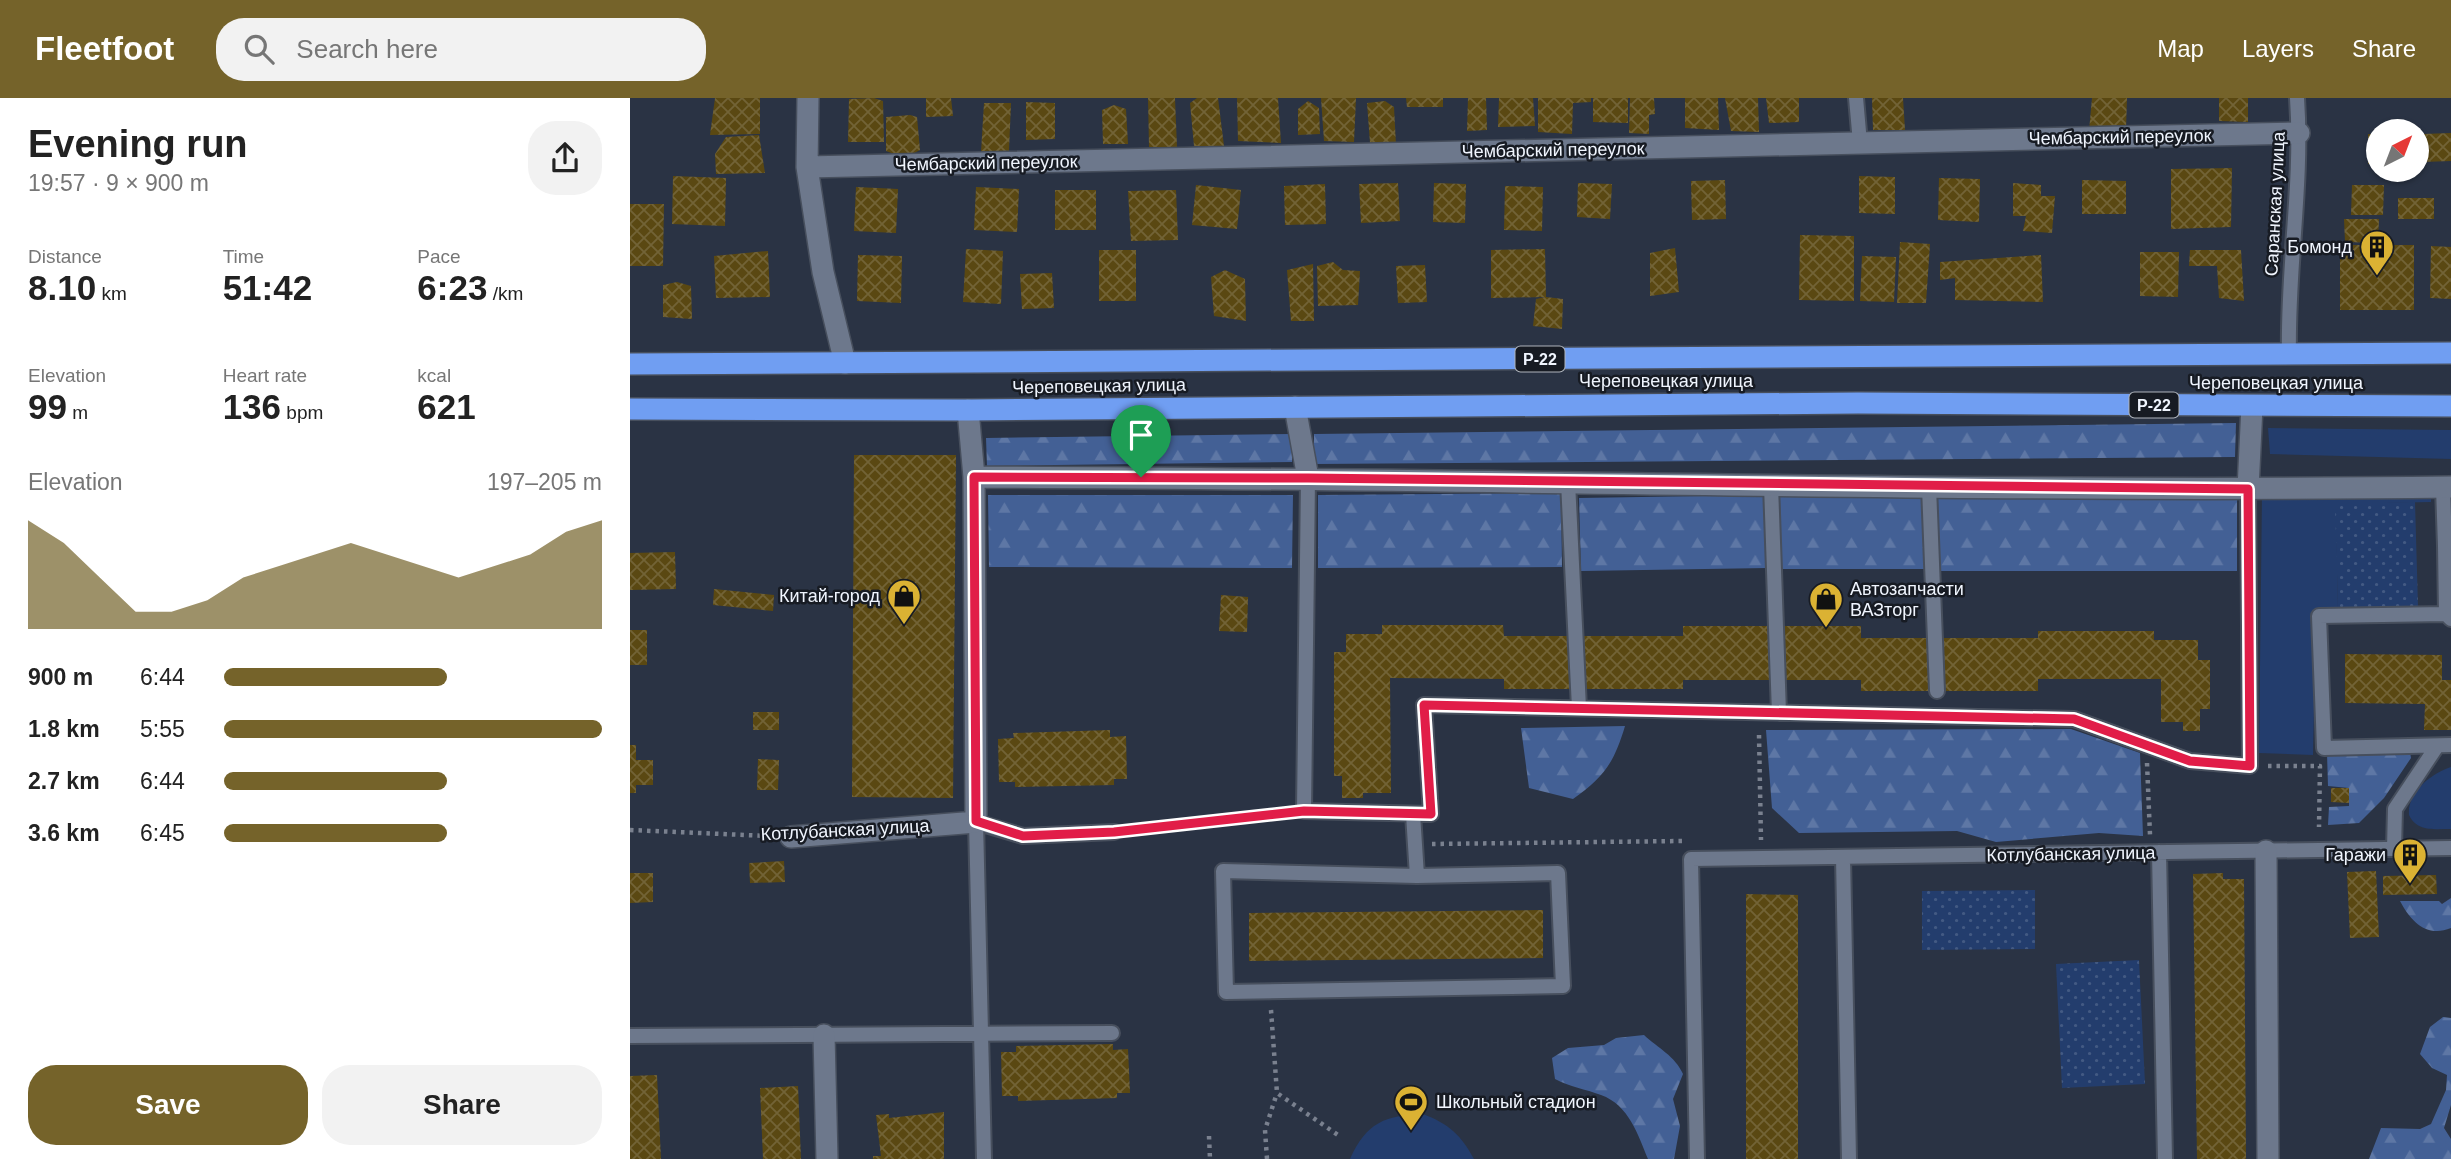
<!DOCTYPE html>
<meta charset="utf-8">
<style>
body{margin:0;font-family:Helvetica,sans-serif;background:#f2f2f2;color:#222;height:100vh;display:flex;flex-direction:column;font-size:26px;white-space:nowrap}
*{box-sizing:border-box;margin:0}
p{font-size:23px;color:#767676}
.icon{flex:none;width:38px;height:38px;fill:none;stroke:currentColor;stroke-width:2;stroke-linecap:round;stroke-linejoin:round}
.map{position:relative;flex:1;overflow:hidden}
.panel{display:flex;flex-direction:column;background:#fff;width:630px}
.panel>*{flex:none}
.needle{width:46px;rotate:42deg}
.tools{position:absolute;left:1736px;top:21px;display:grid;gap:14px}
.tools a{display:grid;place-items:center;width:63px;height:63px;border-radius:50%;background:#fff;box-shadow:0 2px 5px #0004;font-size:35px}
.pin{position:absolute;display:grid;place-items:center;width:60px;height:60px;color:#fff;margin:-72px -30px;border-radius:50% 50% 50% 0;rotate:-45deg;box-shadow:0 0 7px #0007}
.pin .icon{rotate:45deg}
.round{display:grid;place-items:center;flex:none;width:74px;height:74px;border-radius:28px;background:#f2f2f2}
.summary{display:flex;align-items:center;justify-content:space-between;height:119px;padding:0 28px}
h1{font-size:38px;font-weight:600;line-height:52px}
.metrics{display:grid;grid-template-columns:repeat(3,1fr);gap:10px;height:119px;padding:7px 28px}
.metrics div{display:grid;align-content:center}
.metrics b{font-size:35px;font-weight:600}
.metrics small{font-size:19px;font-weight:400}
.metrics p{font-size:19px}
.chart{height:196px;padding:14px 28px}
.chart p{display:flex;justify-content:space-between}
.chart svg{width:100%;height:126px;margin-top:7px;fill:#75632a;opacity:.7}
.button{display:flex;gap:14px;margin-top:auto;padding:14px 28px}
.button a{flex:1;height:80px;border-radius:28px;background:#75632a;color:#fff;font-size:28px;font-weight:600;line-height:80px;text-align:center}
.button a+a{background:#f2f2f2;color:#222}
ul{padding:0 28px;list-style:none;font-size:23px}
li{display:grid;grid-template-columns:112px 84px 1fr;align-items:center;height:52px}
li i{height:18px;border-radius:9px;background:#75632a}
header{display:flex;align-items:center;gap:42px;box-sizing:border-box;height:98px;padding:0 35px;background:#75632a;color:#fff}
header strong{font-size:33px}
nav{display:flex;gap:38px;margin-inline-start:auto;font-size:24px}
.search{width:490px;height:63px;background:#f2f2f2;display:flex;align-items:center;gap:18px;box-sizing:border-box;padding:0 24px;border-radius:28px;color:#767676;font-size:26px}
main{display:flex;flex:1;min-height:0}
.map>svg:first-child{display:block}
.green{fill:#233d6d}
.forest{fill:url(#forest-firs)}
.park{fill:url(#park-dots)}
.building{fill:url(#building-cross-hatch)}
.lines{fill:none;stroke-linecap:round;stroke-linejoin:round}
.lane-casing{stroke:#474f5d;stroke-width:18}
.street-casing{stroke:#474f5d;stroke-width:24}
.highway-casing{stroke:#474f5d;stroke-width:24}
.path{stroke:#7a818f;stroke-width:4.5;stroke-dasharray:3.5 5;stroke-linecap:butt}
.lane{stroke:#6d788c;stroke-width:14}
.street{stroke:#6d788c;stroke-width:21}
.highway{stroke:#709ef2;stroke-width:21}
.route-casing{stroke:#fff;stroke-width:14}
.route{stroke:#e11d48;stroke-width:9}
.labels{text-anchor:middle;stroke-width:5;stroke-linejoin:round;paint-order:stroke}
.shield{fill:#171b23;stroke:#afb4bc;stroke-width:2}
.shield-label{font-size:16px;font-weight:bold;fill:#f0f5fe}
.street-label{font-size:18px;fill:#f0f5fe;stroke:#171b23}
.poi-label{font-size:18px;fill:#f0f5fe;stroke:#171b23;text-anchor:end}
</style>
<header>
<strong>Fleetfoot</strong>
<div class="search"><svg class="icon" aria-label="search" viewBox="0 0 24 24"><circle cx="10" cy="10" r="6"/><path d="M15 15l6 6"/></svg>Search here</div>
<nav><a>Map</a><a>Layers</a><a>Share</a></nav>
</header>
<main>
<section class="panel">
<div class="summary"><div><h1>Evening run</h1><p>19:57 · 9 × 900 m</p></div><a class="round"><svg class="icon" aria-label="share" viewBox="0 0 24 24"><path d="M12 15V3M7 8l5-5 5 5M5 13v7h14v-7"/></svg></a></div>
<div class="metrics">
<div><p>Distance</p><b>8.10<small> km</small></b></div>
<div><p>Time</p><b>51:42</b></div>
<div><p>Pace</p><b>6:23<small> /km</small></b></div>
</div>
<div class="metrics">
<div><p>Elevation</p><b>99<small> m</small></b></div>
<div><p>Heart rate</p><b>136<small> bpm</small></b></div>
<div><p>kcal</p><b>621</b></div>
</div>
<div class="chart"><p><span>Elevation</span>197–205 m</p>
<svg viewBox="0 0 160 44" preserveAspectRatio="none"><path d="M0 44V6L10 14L20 26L30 38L40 38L50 34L60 26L70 22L80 18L90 14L100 18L110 22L120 26L130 22L140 18L150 10L160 6V44z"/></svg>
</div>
<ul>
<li><b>900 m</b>6:44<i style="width:59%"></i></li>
<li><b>1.8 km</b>5:55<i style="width:100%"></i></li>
<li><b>2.7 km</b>6:44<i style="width:59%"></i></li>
<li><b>3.6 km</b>6:45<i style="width:59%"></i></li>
</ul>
<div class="button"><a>Save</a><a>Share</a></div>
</section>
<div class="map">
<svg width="1821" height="1061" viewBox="0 0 1821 1061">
<defs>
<pattern id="forest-firs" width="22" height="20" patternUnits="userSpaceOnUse" patternTransform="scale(1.75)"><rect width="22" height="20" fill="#436095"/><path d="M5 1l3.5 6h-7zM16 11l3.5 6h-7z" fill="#5e77a5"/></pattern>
<pattern id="park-dots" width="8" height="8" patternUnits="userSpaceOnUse" patternTransform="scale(1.75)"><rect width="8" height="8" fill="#233d6d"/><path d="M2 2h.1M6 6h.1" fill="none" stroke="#435a83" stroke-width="1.8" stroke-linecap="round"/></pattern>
<pattern id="building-cross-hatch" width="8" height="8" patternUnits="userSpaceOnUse" patternTransform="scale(1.75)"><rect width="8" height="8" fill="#5a4812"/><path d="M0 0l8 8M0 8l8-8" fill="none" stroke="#726336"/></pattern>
</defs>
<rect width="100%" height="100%" fill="#2a3344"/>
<path class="green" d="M 1638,330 L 1821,332 L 1821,361 L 1640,356 Z
M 1801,392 L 1801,404 L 1706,406 L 1708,510 L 1686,510 L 1683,657 L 1629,655 L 1632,396 Z
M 1821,669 L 1821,731 C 1804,731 1787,734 1779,717 C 1777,694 1802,675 1821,669 Z
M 793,1016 C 819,1026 831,1037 844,1061 L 720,1061 C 736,1025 755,1017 793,1016 Z"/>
<path class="forest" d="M 1606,325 L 1605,359 L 684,366 L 684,336 Z
M 662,336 L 662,364 L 357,368 L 356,340 Z
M 931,395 L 932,469 L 688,470 L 688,397 Z
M 358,397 L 663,397 L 662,470 L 359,469 Z
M 1136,397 L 1137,470 L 951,473 L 949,400 Z
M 1295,397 L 1295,471 L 1151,471 L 1150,398 Z
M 1308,398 L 1607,398 L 1607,473 L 1309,473 Z
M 995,628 C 984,665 974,679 943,701 L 899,690 L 891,630 Z
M 1441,631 L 1510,655 L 1513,738 L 1469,735 L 1366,744 L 1327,733 L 1169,735 L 1142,710 L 1136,632 Z
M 1780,654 L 1781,660 L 1754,700 L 1729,725 L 1698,727 L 1699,709 L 1719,708 L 1719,690 L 1698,688 L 1697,655 Z
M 1821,800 L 1821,830 C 1797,840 1781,824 1770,803 L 1809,803 L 1812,806 Z
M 1813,919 L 1821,920 L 1821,1007 L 1814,1030 L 1821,1041 L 1821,1061 L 1739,1061 L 1751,1030 L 1790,1031 L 1801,1026 L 1816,992 L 1817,977 L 1802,970 L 1790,956 L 1800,929 Z
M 1014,937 C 1028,950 1045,958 1053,976 L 1043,1001 L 1050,1028 L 1044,1061 L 1018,1061 C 1008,1037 999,1007 971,997 C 955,991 940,989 925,981 L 922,960 L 938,950 L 974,947 L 986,940 Z"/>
<path class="park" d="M 1785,404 L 1788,509 L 1708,510 L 1705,405 Z
M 1405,792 L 1405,851 L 1292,852 L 1292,793 Z
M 1509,862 L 1515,986 L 1432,990 L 1426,866 Z"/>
<path class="building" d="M 85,0 L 130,0 L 130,36 L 80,37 Z
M 244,0 L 253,3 L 254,44 L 218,44 L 219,1 Z
M 296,0 L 321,0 L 323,18 L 296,19 Z
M 518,0 L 545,0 L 547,49 L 519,49 Z
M 567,0 L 588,0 L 594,48 L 564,48 L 560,5 Z
M 607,0 L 648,0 L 651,45 L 608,43 Z
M 691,0 L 726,0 L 724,44 L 694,43 Z
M 776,0 L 813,0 L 813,9 L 777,9 Z
M 838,0 L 856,0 L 857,32 L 837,33 Z
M 869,0 L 903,0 L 905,28 L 868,29 Z
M 908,0 L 961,0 L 961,4 L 943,5 L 942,36 L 908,34 Z
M 963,0 L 998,0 L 998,25 L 963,24 Z
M 1000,0 L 1024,0 L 1025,16 L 1019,17 L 1019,36 L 999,35 Z
M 1055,0 L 1088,0 L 1089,32 L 1055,30 Z
M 1095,0 L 1128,0 L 1129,34 L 1101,33 Z
M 1136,0 L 1169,0 L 1169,24 L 1139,25 Z
M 1242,0 L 1273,0 L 1275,32 L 1243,32 Z
M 1462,0 L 1497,0 L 1496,32 L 1459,33 Z
M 1589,0 L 1618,0 L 1618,24 L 1589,23 Z
M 678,3 L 689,10 L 690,36 L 668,37 L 668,11 Z
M 755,3 L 764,9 L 766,47 L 740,45 L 737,5 Z
M 396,4 L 425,5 L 425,41 L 396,42 Z
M 354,5 L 381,5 L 379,53 L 351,54 Z
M 484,7 L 496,11 L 498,46 L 473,46 L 472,12 Z
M 280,17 L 287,19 L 290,52 L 275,60 L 256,53 L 256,19 Z
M 1821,35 L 1821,63 L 1793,64 L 1792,36 Z
M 1738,36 L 1748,36 L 1748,66 L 1738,66 Z
M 129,37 L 135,75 L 86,76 L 85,56 L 96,39 Z
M 1602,70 L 1601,129 L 1541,131 L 1541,71 Z
M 43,78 L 96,80 L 95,128 L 42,126 Z
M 1229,78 L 1265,79 L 1265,116 L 1229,115 Z
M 1309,80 L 1350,81 L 1349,124 L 1308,122 Z
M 1095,82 L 1096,121 L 1062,122 L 1061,83 Z
M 1452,82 L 1496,83 L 1496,116 L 1452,116 Z
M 768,85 L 770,123 L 731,125 L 729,86 Z
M 804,85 L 836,86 L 835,125 L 803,124 Z
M 948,85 L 982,86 L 980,121 L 947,119 Z
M 1383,85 L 1411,87 L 1411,98 L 1425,98 L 1422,135 L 1393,133 L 1396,118 L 1383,118 Z
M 695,86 L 696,126 L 655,127 L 654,88 Z
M 566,87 L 611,92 L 607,131 L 562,127 Z
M 1722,87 L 1754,87 L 1753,117 L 1721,117 Z
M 875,88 L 913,89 L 912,133 L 874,132 Z
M 226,89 L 268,91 L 266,135 L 224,133 Z
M 346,89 L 389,91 L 387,134 L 344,132 Z
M 425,92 L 466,92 L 466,132 L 425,132 Z
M 546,92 L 548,142 L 501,143 L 498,93 Z
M 1768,100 L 1804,100 L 1804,121 L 1768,121 Z
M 0,106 L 34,106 L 33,168 L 0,168 Z
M 1714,121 L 1749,121 L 1748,145 L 1715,144 Z
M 1170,137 L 1224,138 L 1224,203 L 1169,202 Z
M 1270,144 L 1300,146 L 1296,205 L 1267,205 Z
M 1710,147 L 1784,147 L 1784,212 L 1710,212 Z
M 1801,148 L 1821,149 L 1821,201 L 1800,200 Z
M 1045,150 L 1049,194 L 1020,198 L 1020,155 Z
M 336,151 L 373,153 L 371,206 L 333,204 Z
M 915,151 L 916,199 L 933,201 L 932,231 L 903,228 L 906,201 L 915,199 L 861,200 L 861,152 Z
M 469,152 L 506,152 L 506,203 L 469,203 Z
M 1560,152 L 1611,152 L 1614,203 L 1589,200 L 1587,168 L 1559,168 Z
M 138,153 L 140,199 L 86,200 L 84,158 Z
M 1510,154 L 1549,154 L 1548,199 L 1510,198 Z
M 228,157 L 272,158 L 271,205 L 227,203 Z
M 1411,157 L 1413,204 L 1325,202 L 1325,180 L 1310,182 L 1310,164 Z
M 1232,158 L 1266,159 L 1264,204 L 1230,203 Z
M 703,164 L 713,172 L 730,173 L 728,207 L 688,208 L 687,168 Z
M 683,166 L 684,223 L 661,223 L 657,172 Z
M 795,167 L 797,204 L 768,205 L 766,168 Z
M 595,172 L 615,181 L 616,223 L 584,218 L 581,179 Z
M 422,175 L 424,210 L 392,211 L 390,176 Z
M 47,184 L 61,188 L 62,221 L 33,219 L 33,187 Z
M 224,357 L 326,357 L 323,700 L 222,699 Z
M 45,454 L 46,491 L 0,492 L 0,455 Z
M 84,491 L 144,497 L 143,513 L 83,507 Z
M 591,497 L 618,499 L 617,534 L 589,533 Z
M 752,527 L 873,527 L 874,538 L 1053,538 L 1053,528 L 1231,528 L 1231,540 L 1408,540 L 1408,533 L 1524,533 L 1524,542 L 1568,542 L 1568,562 L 1580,562 L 1580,611 L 1570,611 L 1570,633 L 1553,633 L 1553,624 L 1531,624 L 1531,581 L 1408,581 L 1408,593 L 1231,593 L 1231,582 L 1053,582 L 1053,591 L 874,591 L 874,581 L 760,580 L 761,695 L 733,695 L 733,700 L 712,700 L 712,678 L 704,678 L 704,554 L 716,554 L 716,536 L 752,536 Z
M 0,532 L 17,532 L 17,567 L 0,567 Z
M 1715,556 L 1812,557 L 1812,582 L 1821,582 L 1821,632 L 1794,632 L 1795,606 L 1715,605 Z
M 123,614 L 149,614 L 149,632 L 123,632 Z
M 480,632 L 480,639 L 496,638 L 497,681 L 484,681 L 484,687 L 385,689 L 385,684 L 369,684 L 368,641 L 384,640 L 383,635 Z
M 0,647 L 6,647 L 6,662 L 23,662 L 23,687 L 6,687 L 6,695 L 0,695 Z
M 128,661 L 149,662 L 148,692 L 127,692 Z
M 1701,690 L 1719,690 L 1719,705 L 1701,704 Z
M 154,763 L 155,784 L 120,785 L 119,765 Z
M 1746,773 L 1749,839 L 1720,840 L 1717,774 Z
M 0,775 L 23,775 L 23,804 L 0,805 Z
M 1593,775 L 1593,781 L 1614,781 L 1616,1061 L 1567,1061 L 1563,776 Z
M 1806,777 L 1807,796 L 1753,797 L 1753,778 Z
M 1116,796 L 1168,797 L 1168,1061 L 1116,1061 Z
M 913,812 L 913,860 L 619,863 L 619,815 Z
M 483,946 L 483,952 L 498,951 L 500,995 L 487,995 L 487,1000 L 388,1003 L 388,998 L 372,998 L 371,954 L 386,954 L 386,948 Z
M 27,977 L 31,1061 L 0,1061 L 0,978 Z
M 168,988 L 171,1061 L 133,1061 L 130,990 Z
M 314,1014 L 314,1061 L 243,1061 L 243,1058 L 251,1058 L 246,1017 L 259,1016 L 259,1020 Z"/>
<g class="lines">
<g class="lane-casing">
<path id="lane" d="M 1226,0 L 1230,45
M 1659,256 C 1657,171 1673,85 1667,0
M 678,380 L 674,713 L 801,716 L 794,607 L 1444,621 L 1560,663 L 1620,668 L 1618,391
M 938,384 L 949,610
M 1141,387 L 1149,615
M 1299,389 L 1307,593
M 1813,389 L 1815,448 L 1821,448
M 1815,448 L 1816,516
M 1821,521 L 1816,516 L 1689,518 L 1694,650 L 1821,647
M 783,716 L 787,778
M 1764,751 L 1765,711 L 1807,648
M 1529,754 L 1535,1061
M 1213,759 L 1219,1061
M 593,773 L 787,778 L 928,775 L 933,888 L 596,894 Z
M 0,938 L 482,935
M 354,1061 L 346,724 L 393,738 L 484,734
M 1067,1061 L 1061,761 L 1821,750"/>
</g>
<g class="street-casing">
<path id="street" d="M 178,0 L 177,69 L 193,174 L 215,265
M 177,69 L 1669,35
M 665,309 L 678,380
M 344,379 C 836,380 1329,395 1821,389
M 1618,391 L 1622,308
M 161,739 L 346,724 L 344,379 L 338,312
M 1636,753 L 1638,1061
M 194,937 L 197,1061"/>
</g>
<g class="highway-casing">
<path id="highway" d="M 0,266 L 1821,255
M 0,311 L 338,312 L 1228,305 L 1821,308"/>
</g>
<path class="path" d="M 1129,637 L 1131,742
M 1517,665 L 1520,737
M 1638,668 L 1690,668 L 1689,729
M 0,732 L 139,738
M 502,732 L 657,715
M 802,746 L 1053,743
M 641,912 L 647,995 L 708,1037
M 579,1038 L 580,1061
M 637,1061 L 635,1032 L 647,995"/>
<use href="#lane" class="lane"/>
<use href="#street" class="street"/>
<use href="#highway" class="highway"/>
</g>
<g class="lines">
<g class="route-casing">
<path id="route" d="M 344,379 L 678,380 L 1618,391 L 1620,668 L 1560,663 L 1444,621 L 794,607 L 801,716 L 674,713 L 484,734 L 393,738 L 346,723 Z"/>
</g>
<use href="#route" class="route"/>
</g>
<defs>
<g id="building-pin" transform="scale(1.75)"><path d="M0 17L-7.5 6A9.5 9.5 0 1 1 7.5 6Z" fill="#dbb233" stroke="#171b23"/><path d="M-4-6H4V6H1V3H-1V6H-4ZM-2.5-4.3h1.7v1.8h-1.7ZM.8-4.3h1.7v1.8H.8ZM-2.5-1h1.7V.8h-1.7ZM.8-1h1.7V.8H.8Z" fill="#111"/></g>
<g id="shop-pin" transform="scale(1.75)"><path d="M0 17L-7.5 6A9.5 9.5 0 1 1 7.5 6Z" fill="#dbb233" stroke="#171b23"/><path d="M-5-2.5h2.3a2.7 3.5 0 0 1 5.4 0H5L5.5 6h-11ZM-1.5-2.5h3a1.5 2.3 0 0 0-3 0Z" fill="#111"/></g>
<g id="stadium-pin" transform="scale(1.75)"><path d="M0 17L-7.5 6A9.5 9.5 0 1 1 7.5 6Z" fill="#dbb233" stroke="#171b23"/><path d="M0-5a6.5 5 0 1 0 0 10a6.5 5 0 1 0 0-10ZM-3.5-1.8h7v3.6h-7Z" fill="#111"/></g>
</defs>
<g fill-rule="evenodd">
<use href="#building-pin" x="1747" y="149"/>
<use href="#shop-pin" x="274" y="498"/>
<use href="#shop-pin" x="1196" y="501"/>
<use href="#building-pin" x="1780" y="757"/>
<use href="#stadium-pin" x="781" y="1004"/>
</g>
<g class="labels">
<g class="shield">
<rect x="885.5" y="248.5" width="49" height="25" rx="5"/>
<rect x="1499.5" y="294.5" width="49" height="25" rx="5"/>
</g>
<g class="shield-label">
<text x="910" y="267">Р-22</text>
<text x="1524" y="313">Р-22</text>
</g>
<g class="street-label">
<text transform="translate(1490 39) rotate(-1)" y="6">Чембарский переулок</text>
<text transform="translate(923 52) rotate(-1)" y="6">Чембарский переулок</text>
<text transform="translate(356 65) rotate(-1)" y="6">Чембарский переулок</text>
<text transform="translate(1645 106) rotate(-87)" y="6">Саранская улица</text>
<text x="1036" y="289">Череповецкая улица</text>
<text x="1646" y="291">Череповецкая улица</text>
<text transform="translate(469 288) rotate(-1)" y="6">Череповецкая улица</text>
<text transform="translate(215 732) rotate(-3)" y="6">Котлубанская улица</text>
<text transform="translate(1441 756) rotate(-1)" y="6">Котлубанская улица</text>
</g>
<g class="poi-label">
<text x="1722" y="155">Бомонд</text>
<text x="1220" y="497" text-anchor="start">Автозапчасти<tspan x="1220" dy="21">ВАЗторг</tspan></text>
<text x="250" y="504">Китай-город</text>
<text x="1756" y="763">Гаражи</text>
<text x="806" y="1010" text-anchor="start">Школьный стадион</text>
</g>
</g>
</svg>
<div class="tools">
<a><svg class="needle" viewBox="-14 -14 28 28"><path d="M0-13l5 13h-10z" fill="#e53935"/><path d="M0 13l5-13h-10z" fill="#767676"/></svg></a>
</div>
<div class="pin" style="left:511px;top:379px;background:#1e9e55"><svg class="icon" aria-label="arrive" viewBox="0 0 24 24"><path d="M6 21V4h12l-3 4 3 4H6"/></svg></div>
</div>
</main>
